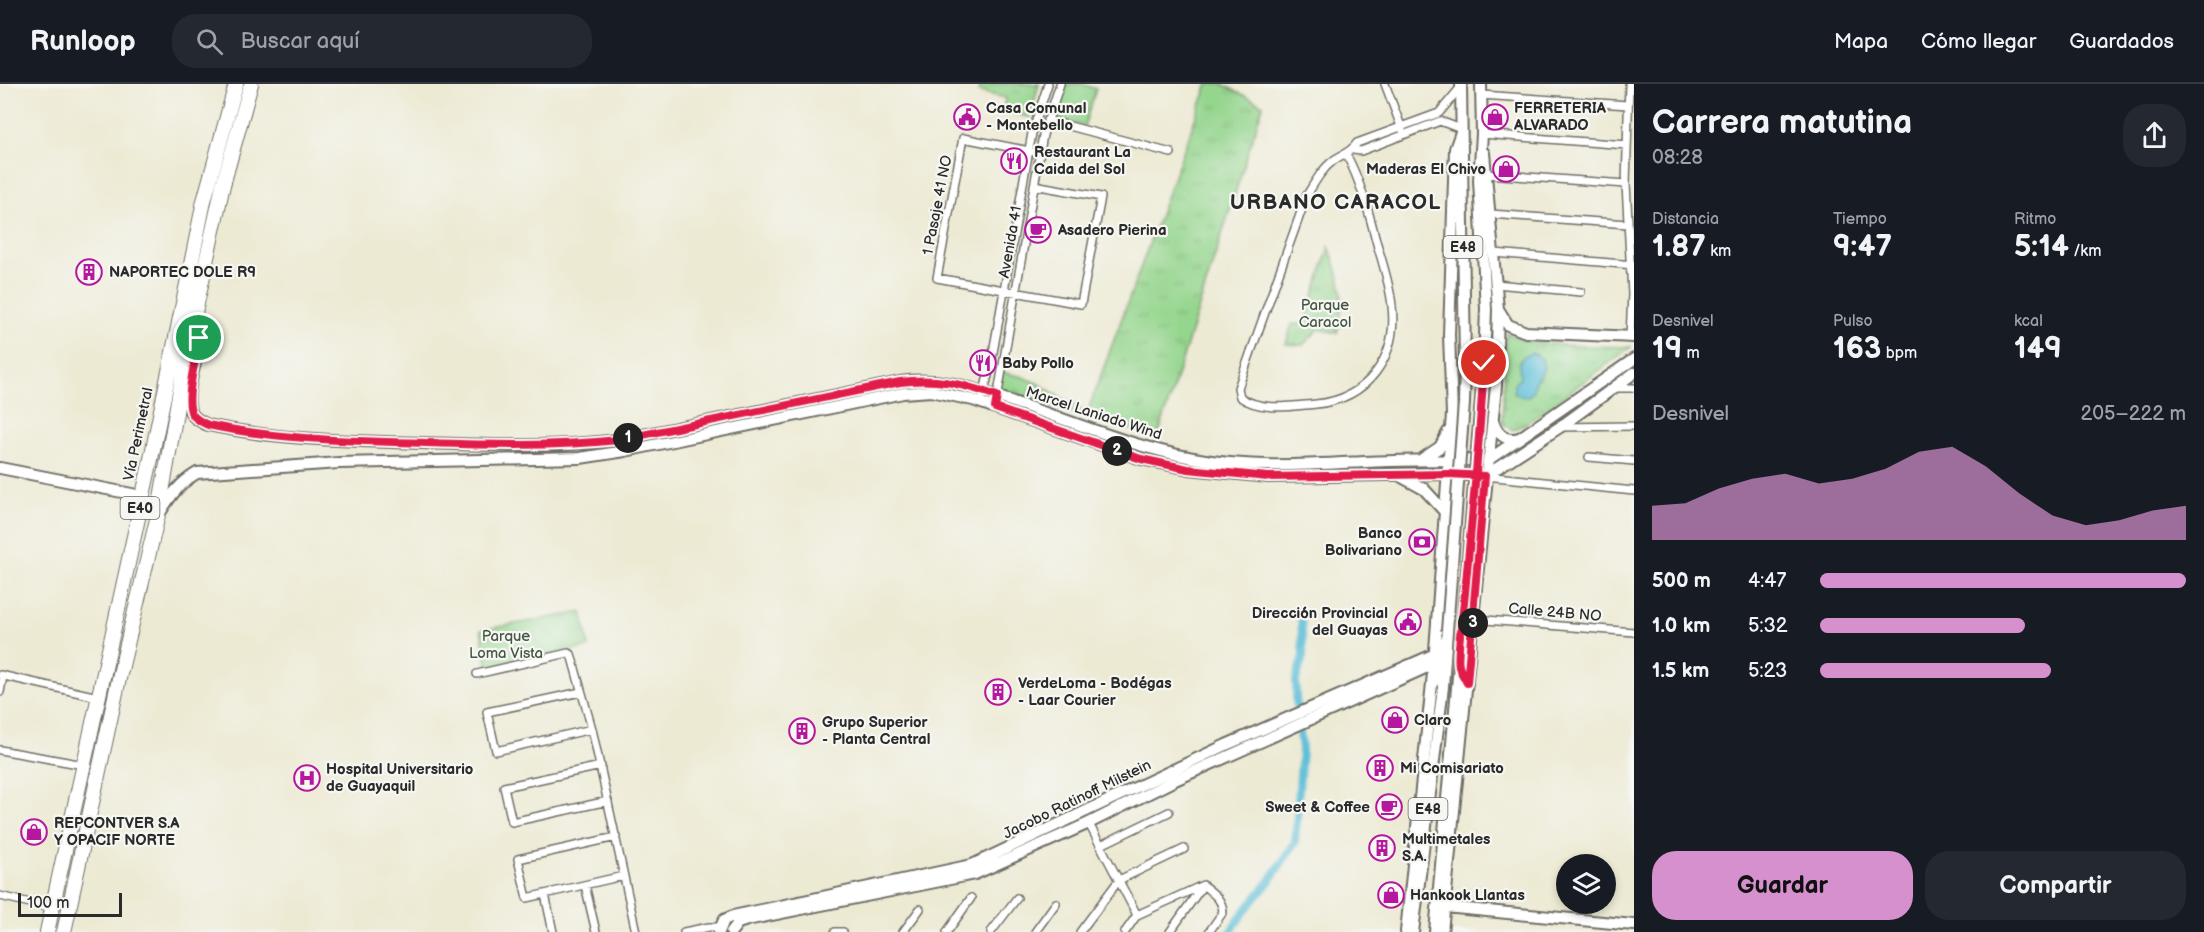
<!DOCTYPE html>
<html lang="es">
<meta charset="utf-8">
<style>
body{margin:0;font-family:"Balsamiq Sans",sans-serif;background:#242831;color:#f1f3f6;height:100vh;display:flex;flex-direction:column;font-size:22px;white-space:nowrap}
*{box-sizing:border-box;margin:0}
p{font-size:20px;color:#9ea1a6}
.icon{flex:none;width:33px;height:33px;fill:none;stroke:currentColor;stroke-width:2;stroke-linecap:round;stroke-linejoin:round}
.map{position:relative;flex:1;overflow:hidden}
.drawer{display:flex;flex-direction:column;background:#171b24;width:570px}
.drawer>*{flex:none}
.tools{position:absolute;left:1556px;top:770px;display:grid;gap:12px}
.tools a{display:grid;place-items:center;width:60px;height:60px;border-radius:50%;background:#171b24;box-shadow:0 3px 9px #0003;font-size:30px}
.scale{position:absolute;left:18px;bottom:15px;width:104px;box-sizing:border-box;padding-left:6px;border:3px solid #2b2b2b;border-top:0;font-size:16px;line-height:21px;white-space:nowrap;color:#2b2b2b;-webkit-text-stroke:4px #f6f6f2;paint-order:stroke}
.pin{position:absolute;display:grid;place-items:center;width:51px;height:51px;color:#fff;margin:-26px;border:3px solid #fff;border-radius:50%;box-shadow:0 2px 6px #0007}
.km{position:absolute;width:30px;height:30px;margin:-15px;border-radius:50%;background:#222;color:#fff;font-size:16px;line-height:30px;text-align:center}
.round{display:grid;place-items:center;flex:none;width:63px;height:63px;border-radius:24px;background:#242831}
.overview{display:flex;align-items:center;justify-content:space-between;height:102px;padding:0 18px}
h1{font-size:33px;font-weight:700;line-height:45px}
.figures{display:grid;grid-template-columns:repeat(3,1fr);gap:9px;height:102px;padding:6px 18px}
.figures div{display:grid;align-content:center}
.figures b{font-size:30px;font-weight:700}
.figures small{font-size:16px;font-weight:400}
.figures p{font-size:16px}
.chart{height:168px;padding:12px 18px}
.chart p{display:flex;justify-content:space-between}
.chart svg{width:100%;height:108px;margin-top:6px;fill:#d690ce;opacity:.7}
.primary-button{display:flex;gap:12px;margin-top:auto;padding:12px 18px}
.primary-button a{flex:1;height:69px;border-radius:24px;background:#d690ce;color:#111;font-size:24px;font-weight:700;line-height:69px;text-align:center}
.primary-button a+a{background:#242831;color:#f1f3f6}
ul{padding:0 18px;list-style:none;font-size:20px}
li{display:grid;grid-template-columns:96px 72px 1fr;align-items:center;height:45px}
li i{height:15px;border-radius:8px;background:#d690ce}
header{display:flex;align-items:center;gap:36px;box-sizing:border-box;height:84px;padding:0 30px;background:#171b24;border-bottom:2px solid #363941}
header strong{font-size:28px}
nav{display:flex;gap:33px;margin-inline-start:auto;font-size:21px}
.search{width:420px;height:54px;background:#242831;display:flex;align-items:center;gap:15px;box-sizing:border-box;padding:0 21px;border-radius:24px;color:#9ea1a6;font-size:22px}
main{display:flex;flex:1;min-height:0}
.map>svg:first-child{display:block}
.grass{fill:url(#grass-tufts);stroke:#60805c;stroke-width:1.5}
.garden{fill:#95d68e;stroke:#60805c;stroke-width:1.5}
.water{fill:#59bdd7;stroke:#427481;stroke-width:1.5}
.lines{fill:none;stroke-linecap:round;stroke-linejoin:round}
.canal{stroke:#59bdd7;stroke-width:8}
.street-casing{stroke:#6f6e66;stroke-width:10}
.secondary-casing{stroke:#6f6e66;stroke-width:14}
.primary-casing{stroke:#6f6e66;stroke-width:14}
.highway-casing{stroke:#6f6e66;stroke-width:16}
.street{stroke:#fff;stroke-width:7}
.secondary{stroke:#fff;stroke-width:10}
.primary{stroke:#fff;stroke-width:10}
.highway{stroke:#fff;stroke-width:14}
.primary-bridge-casing{stroke:#6f6e66;stroke-width:14;stroke-linecap:butt}
.primary-bridge{stroke:#fff;stroke-width:10}
.route-casing{stroke:#fff;stroke-width:12}
.route{stroke:#e11d48;stroke-width:8}
.labels{text-anchor:middle;stroke-width:4.5;stroke-linejoin:round;paint-order:stroke}
.shield{fill:#f6f6f2;stroke:#686867;stroke-width:1.5}
.shield-label{font-size:14px;font-weight:bold;fill:#2b2b2b}
.poi-label{font-size:15px;font-weight:bold;fill:#2b2b2b;stroke:#f6f6f2;text-anchor:start}
.street-label{font-size:15px;fill:#2b2b2b;stroke:#f6f6f2}
.park-label{font-size:15px;fill:#465644;stroke:#f6f6f2}
.district-label{font-size:21px;font-weight:bold;letter-spacing:1.5px;fill:#2b2b2b;stroke:#f6f6f2}
</style>
<header>
<strong>Runloop</strong>
<div class="search"><svg class="icon" aria-label="search" viewBox="0 0 24 24"><circle cx="10" cy="10" r="6"/><path d="M15 15l6 6"/></svg>Buscar aquí</div>
<nav><a>Mapa</a><a>Cómo llegar</a><a>Guardados</a></nav>
</header>
<main>
<div class="map">
<svg width="1634" height="848" viewBox="0 0 1634 848">
<defs>
<pattern id="grass-tufts" width="24" height="20" patternUnits="userSpaceOnUse" patternTransform="scale(1.5)"><rect width="24" height="20" fill="#95d68e"/><path d="M3 7l-1-3M5 7V3M7 7l1-3M15 17l-1-3M17 17v-4M19 17l1-3" fill="none" stroke="#81b87b"/></pattern>
</defs>
<rect width="100%" height="100%" fill="#f6f6f2"/>
<filter id="ink" filterUnits="userSpaceOnUse"><feTurbulence type="fractalNoise" baseFrequency=".0167" numOctaves="2"/><feDisplacementMap in="SourceGraphic" scale="12" xChannelSelector="R" yChannelSelector="G"/><feConvolveMatrix kernelMatrix="1 2 1 2 8 2 1 2 1" color-interpolation-filters="sRGB"/></filter>
<filter id="wash" filterUnits="userSpaceOnUse"><feTurbulence type="fractalNoise" baseFrequency=".008" numOctaves="4" result="noise"/><feDisplacementMap in="SourceGraphic" scale="24" xChannelSelector="R" yChannelSelector="G"/><feGaussianBlur stdDeviation="1.35" result="paint"/><feColorMatrix in="noise" values="0 0 0 0 0 0 0 0 0 0 0 0 0 0 0 0 0 1.4 0 .05"/><feComposite in="paint" operator="in"/></filter>
<g filter="url(#wash)">
<rect width="100%" height="100%" fill="#edead4"/>
<path class="grass" d="M 981,0 L 1039,0 L 1030,33 L 1002,27 L 1006,14 L 979,8 Z
M 1208,0 L 1222,0 L 1263,21 L 1158,352 L 1086,333 L 999,304 L 1001,288 L 1023,293 L 1039,300 L 1063,315 L 1076,320 L 1086,332 Z
M 1329,163 C 1342,196 1346,214 1337,249 L 1319,245 L 1303,261 L 1286,260 L 1292,240 L 1305,240 Z
M 1506,249 L 1529,258 L 1579,262 L 1631,263 L 1528,338 L 1513,346 L 1503,340 L 1502,336 Z
M 582,528 L 589,563 L 488,583 L 481,546 Z"/>
<path class="garden" d="M 1066,0 L 1082,0 L 1096,5 L 1084,42 L 1056,35 Z"/>
<path class="water" d="M 1531,269 C 1541,271 1545,277 1543,287 L 1535,297 L 1534,307 L 1527,313 L 1520,312 L 1514,308 L 1514,300 L 1520,294 L 1519,280 L 1522,274 Z"/>
<g class="lines">
<path class="canal" d="M 1230,848 L 1247,824 L 1268,799 L 1295,759 L 1302,665 L 1296,615 L 1296,596 L 1303,572 L 1301,532"/>
</g>
</g>
<g filter="url(#ink)">
<g class="lines">
<g class="street-casing">
<path id="street" d="M 1385,0 L 1402,45
M 1629,0 L 1626,100 L 1632,210 L 1630,253
M 1481,11 L 1628,21
M 1047,36 L 1171,69
M 1482,50 L 1627,61
M 1353,66 L 1361,67 L 1440,37 L 1461,45
M 1346,70 C 1361,98 1369,129 1377,160 C 1383,180 1390,201 1392,222 C 1398,273 1368,315 1316,320 C 1292,322 1261,328 1240,313 L 1238,304 L 1307,111 C 1315,98 1322,85 1334,76 C 1343,70 1351,68 1357,59 L 1439,29 L 1460,4
M 1486,90 L 1626,100
M 1034,101 L 1101,113 L 1081,220 L 937,194 L 963,54 L 1040,69
M 1490,130 L 1628,140
M 1494,169 L 1634,181
M 1496,200 L 1581,208
M 1615,304 L 1634,304
M 983,311 L 991,280 L 1032,49 L 1048,0
M 997,315 L 1043,51 L 1060,0
M 1560,343 L 1634,342
M 1589,373 L 1634,377
M 1485,392 L 1634,407
M 1473,535 L 1634,548
M 477,590 L 568,569 L 571,570 L 592,645 L 636,848
M 0,591 L 98,613
M 0,608 L 3,592
M 581,608 L 487,628 L 496,667 L 592,645
M 0,666 L 84,681
M 601,682 L 504,703 L 512,738 L 608,717
M 1088,738 L 1137,831
M 616,753 L 518,775 L 527,814 L 623,792
M 1101,761 L 1169,728
M 585,801 L 596,848
M 545,810 L 553,848
M 0,812 L 52,824
M 684,848 L 709,843 L 720,843
M 835,848 L 843,848
M 903,848 L 920,825
M 947,848 L 971,814
M 991,848 L 1017,814
M 1035,848 L 1056,819
M 1080,848 L 1119,796 L 1184,765
M 1125,848 L 1137,831 L 1203,801 C 1213,810 1222,814 1223,828 L 1209,848
M 1170,848 L 1201,804"/>
</g>
<g class="secondary-casing">
<path id="secondary" d="M 1498,225 L 1508,241 L 1526,248 L 1634,253
M 194,233 C 209,262 179,308 192,330 C 196,336 202,338 208,341 C 278,356 350,357 421,359 C 487,361 553,364 618,356 L 900,298 C 946,292 976,306 1019,320 C 1076,339 1133,363 1193,374 C 1250,385 1307,381 1365,378 C 1406,376 1447,376 1488,376
M 1493,337 C 1497,350 1506,358 1519,354
M 1422,375 L 1440,363 L 1448,348
M 1488,376 L 1634,275
M 0,384 L 142,412
M 1485,392 L 1560,343 L 1634,289
M 1402,393 L 1424,405 L 1444,427
M 161,427 C 171,411 180,399 197,389 L 339,379 L 580,374 L 625,367 L 903,309 L 931,307 L 973,316 L 1141,375 L 1189,385 L 1268,393 L 1448,390 L 1485,392
M 1445,823 L 1634,841
M 719,848 L 724,836 L 733,832 L 972,781 L 1226,661 L 1435,570
M 731,848 L 738,839 L 747,836 L 975,790 L 1089,739 L 1175,696 L 1434,580
M 1406,848 L 1434,580 L 1452,330 L 1449,251 L 1455,65 L 1461,48
M 1442,848 L 1496,302 L 1498,225 L 1484,69"/>
</g>
<g class="primary-casing">
<path id="primary" d="M 1461,0 L 1465,280
M 1481,0 L 1482,50 L 1479,96 L 1486,225 L 1484,279
M 1442,599 L 1434,580 L 1443,558
M 1458,616 L 1467,599 L 1459,582
M 1413,848 L 1443,603 L 1447,547
M 1435,848 L 1462,548"/>
</g>
<g class="highway-casing">
<path id="highway" d="M 47,848 L 151,375 L 204,117 L 236,0
M 64,848 L 120,590 L 158,431 L 188,260 L 223,101 L 251,0"/>
</g>
<use href="#street" class="street"/>
<use href="#secondary" class="secondary"/>
<use href="#primary" class="primary"/>
<use href="#highway" class="highway"/>
<g class="primary-bridge-casing">
<path id="primary-bridge" d="M 1447,547 L 1464,319 L 1465,280
M 1462,548 L 1484,279"/>
</g>
<use href="#primary-bridge" class="primary-bridge"/>
</g>
</g>
<g class="lines" filter="url(#ink)">
<g class="route-casing">
<path id="route" d="M 199,254 C 197,272 184,315 192,330 C 196,336 202,338 208,341 C 280,356 353,357 426,359 C 490,361 554,363 618,356 L 900,298 C 937,293 962,300 997,312 L 995,324 L 1141,375 L 1188,385 L 1268,393 L 1448,390 L 1485,392 L 1467,599 C 1465,594 1460,588 1459,582 C 1456,571 1464,523 1465,509 C 1472,432 1480,355 1484,279"/>
</g>
<use href="#route" class="route"/>
</g>
<defs>
<g id="civic-ring" transform="scale(1.35)"><circle r="9.5" fill="#f6f6f2" stroke="#b5179e" stroke-width="1.5"/><path d="M-.6-6.5H3V-4.5H.6V-3L4-1V1h2V6H-6V1h2V-1L-.6-3ZM-1.2 2.5V6h2.4V2.5Z" fill="#b5179e"/></g>
<g id="shop-ring" transform="scale(1.35)"><circle r="9.5" fill="#f6f6f2" stroke="#b5179e" stroke-width="1.5"/><path d="M-5-2.5h2.3a2.7 3.5 0 0 1 5.4 0H5L5.5 6h-11ZM-1.5-2.5h3a1.5 2.3 0 0 0-3 0Z" fill="#b5179e"/></g>
<g id="restaurant-ring" transform="scale(1.35)"><circle r="9.5" fill="#f6f6f2" stroke="#b5179e" stroke-width="1.5"/><path d="M-5-6h1v4h1v-4h1v4h1v-4h1v5L-1.5 .5V6h-2V.5L-5-1ZM5-6V6H3V1.5H1.5Q1.5-4 5-6Z" fill="#b5179e"/></g>
<g id="cafe-ring" transform="scale(1.35)"><circle r="9.5" fill="#f6f6f2" stroke="#b5179e" stroke-width="1.5"/><path d="M-5.5-4.5H6V0H3Q3 3.5 0 3.5H-2.5Q-5.5 3.5-5.5 0ZM3-3.2v2h1.7v-2ZM-6 4.5H4V6H-6Z" fill="#b5179e"/></g>
<g id="building-ring" transform="scale(1.35)"><circle r="9.5" fill="#f6f6f2" stroke="#b5179e" stroke-width="1.5"/><path d="M-4-6H4V6H1V3H-1V6H-4ZM-2.5-4.3h1.7v1.8h-1.7ZM.8-4.3h1.7v1.8H.8ZM-2.5-1h1.7V.8h-1.7ZM.8-1h1.7V.8H.8Z" fill="#b5179e"/></g>
<g id="bank-ring" transform="scale(1.35)"><circle r="9.5" fill="#f6f6f2" stroke="#b5179e" stroke-width="1.5"/><path d="M-6-4H6V4H-6ZM0-2.3a2.3 2.3 0 1 0 0 4.6a2.3 2.3 0 1 0 0-4.6Z" fill="#b5179e"/></g>
<g id="hospital-ring" transform="scale(1.35)"><circle r="9.5" fill="#f6f6f2" stroke="#b5179e" stroke-width="1.5"/><path d="M-5-5h3v3.5h4V-5h3V5h-3V1.5h-4V5h-3Z" fill="#b5179e"/></g>
</defs>
<g fill-rule="evenodd">
<use href="#civic-ring" x="967" y="33"/>
<use href="#shop-ring" x="1495" y="33"/>
<use href="#restaurant-ring" x="1014" y="77"/>
<use href="#shop-ring" x="1506" y="85"/>
<use href="#cafe-ring" x="1038" y="146"/>
<use href="#building-ring" x="89" y="188"/>
<use href="#restaurant-ring" x="983" y="279"/>
<use href="#bank-ring" x="1422" y="458"/>
<use href="#civic-ring" x="1408" y="538"/>
<use href="#building-ring" x="998" y="608"/>
<use href="#shop-ring" x="1395" y="636"/>
<use href="#building-ring" x="802" y="647"/>
<use href="#building-ring" x="1380" y="684"/>
<use href="#hospital-ring" x="307" y="694"/>
<use href="#cafe-ring" x="1389" y="723"/>
<use href="#shop-ring" x="34" y="748"/>
<use href="#building-ring" x="1382" y="764"/>
<use href="#shop-ring" x="1391" y="811"/>
</g>
<g class="labels">
<g class="shield">
<rect x="1443.5" y="152" width="39" height="22" rx="4.5"/>
<rect x="120.5" y="413" width="39" height="22" rx="4.5"/>
<rect x="1408.5" y="714" width="39" height="22" rx="4.5"/>
</g>
<g class="shield-label">
<text x="1463" y="168">E48</text>
<text x="140" y="429">E40</text>
<text x="1428" y="730">E48</text>
</g>
<g class="poi-label">
<text x="986" y="29">Casa Comunal<tspan x="986" dy="17">- Montebello</tspan></text>
<text x="1514" y="29">FERRETERIA<tspan x="1514" dy="17">ALVARADO</tspan></text>
<text x="1034" y="73">Restaurant La<tspan x="1034" dy="17">Caida del Sol</tspan></text>
<text x="1486" y="90" text-anchor="end">Maderas El Chivo</text>
<text x="1058" y="151">Asadero Pierina</text>
<text x="109" y="193">NAPORTEC DOLE R9</text>
<text x="1002" y="284">Baby Pollo</text>
<text x="1402" y="454" text-anchor="end">Banco<tspan x="1402" dy="17">Bolivariano</tspan></text>
<text x="1388" y="534" text-anchor="end">Dirección Provincial<tspan x="1388" dy="17">del Guayas</tspan></text>
<text x="1018" y="604">VerdeLoma - Bodégas<tspan x="1018" dy="17">- Laar Courier</tspan></text>
<text x="1414" y="641">Claro</text>
<text x="822" y="643">Grupo Superior<tspan x="822" dy="17">- Planta Central</tspan></text>
<text x="1400" y="689">Mi Comisariato</text>
<text x="326" y="690">Hospital Universitario<tspan x="326" dy="17">de Guayaquil</tspan></text>
<text x="1370" y="728" text-anchor="end">Sweet &amp; Coffee</text>
<text x="54" y="744">REPCONTVER S.A<tspan x="54" dy="17">Y OPACIF NORTE</tspan></text>
<text x="1402" y="760">Multimetales<tspan x="1402" dy="17">S.A.</tspan></text>
<text x="1410" y="816">Hankook Llantas</text>
</g>
<g class="street-label">
<text transform="translate(937 121) rotate(-79)" y="5">1 Pasaje 41 NO</text>
<text transform="translate(1010 158) rotate(-80)" y="5">Avenida 41</text>
<text transform="translate(1094 329) rotate(18)" y="5">Marcel Laniado Wind</text>
<text transform="translate(138 350) rotate(-78)" y="5">Vía Perimetral</text>
<text transform="translate(1555 528) rotate(5)" y="5">Calle 24B NO</text>
<text transform="translate(1077 715) rotate(-26)" y="5">Jacobo Ratinoff Milstein</text>
</g>
<g class="park-label">
<text x="1325" y="226">Parque<tspan x="1325" dy="17">Caracol</tspan></text>
<text x="506" y="557">Parque<tspan x="506" dy="17">Loma Vista</tspan></text>
</g>
<g class="district-label">
<text x="1336" y="125">URBANO CARACOL</text>
</g>
</g>
</svg>
<div class="tools">
<a><svg class="icon" aria-label="layers" viewBox="0 0 24 24"><path d="M12 4l9 5-9 5-9-5zM3 14l9 5 9-5"/></svg></a>
</div>
<div class="scale">100 m</div>
<div class="pin" style="left:199px;top:254px;background:#1e9e55"><svg class="icon" aria-label="arrive" viewBox="0 0 24 24"><path d="M6 21V4h12l-3 4 3 4H6"/></svg></div>
<div class="pin" style="left:1484px;top:279px;background:#d93025"><svg class="icon" aria-label="check" viewBox="0 0 24 24"><path d="M5 12l5 5 9-10"/></svg></div>
<b class="km" style="left:628px;top:354px">1</b>
<b class="km" style="left:1117px;top:367px">2</b>
<b class="km" style="left:1473px;top:539px">3</b>
</div>
<section class="drawer">
<div class="overview"><div><h1>Carrera matutina</h1><p>08:28</p></div><a class="round"><svg class="icon" aria-label="share" viewBox="0 0 24 24"><path d="M12 15V3M7 8l5-5 5 5M5 13v7h14v-7"/></svg></a></div>
<div class="figures">
<div><p>Distancia</p><b>1.87<small> km</small></b></div>
<div><p>Tiempo</p><b>9:47</b></div>
<div><p>Ritmo</p><b>5:14<small> /km</small></b></div>
</div>
<div class="figures">
<div><p>Desnivel</p><b>19<small> m</small></b></div>
<div><p>Pulso</p><b>163<small> bpm</small></b></div>
<div><p>kcal</p><b>149</b></div>
</div>
<div class="chart"><p><span>Desnivel</span>205–222 m</p>
<svg viewBox="0 0 160 44" preserveAspectRatio="none"><path d="M0 44V30L10 29L20 23L30 19L40 17L50 21L60 19L70 15L80 8L90 6L100 14L110 25L120 34L130 38L140 36L150 32L160 30V44z"/></svg>
</div>
<ul>
<li><b>500 m</b>4:47<i style="width:100%"></i></li>
<li><b>1.0 km</b>5:32<i style="width:56%"></i></li>
<li><b>1.5 km</b>5:23<i style="width:63%"></i></li>
</ul>
<div class="primary-button"><a>Guardar</a><a>Compartir</a></div>
</section>
</main>
